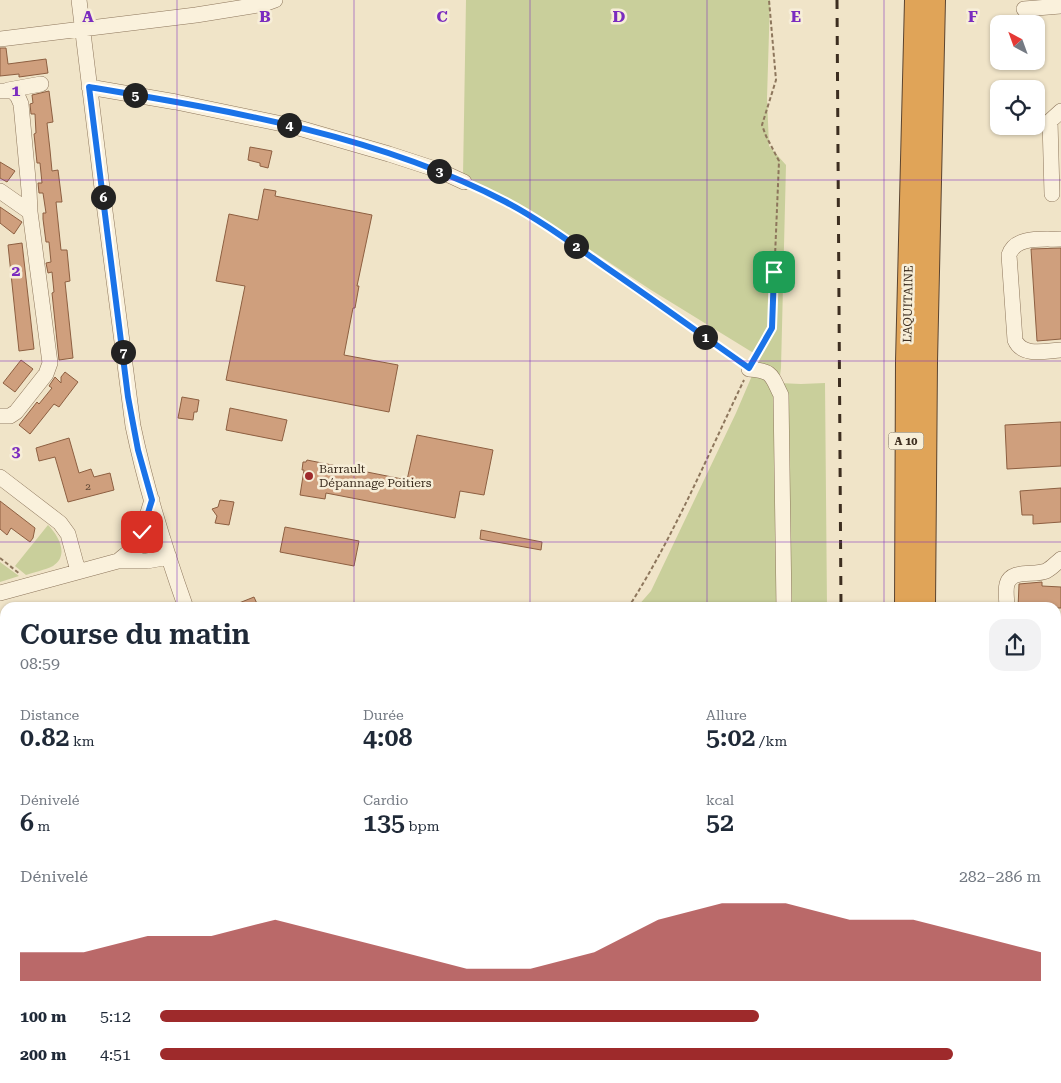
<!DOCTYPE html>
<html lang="fr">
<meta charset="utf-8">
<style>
body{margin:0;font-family:"Roboto Serif",serif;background:#f2f2f3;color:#1f2937;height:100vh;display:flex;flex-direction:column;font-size:19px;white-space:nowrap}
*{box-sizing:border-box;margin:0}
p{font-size:16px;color:#747a83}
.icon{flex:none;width:28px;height:28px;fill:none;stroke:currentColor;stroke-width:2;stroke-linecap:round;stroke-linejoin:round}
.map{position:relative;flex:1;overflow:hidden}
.drawer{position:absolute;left:0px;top:602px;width:1061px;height:481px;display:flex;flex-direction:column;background:#fff;border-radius:15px 15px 0 0;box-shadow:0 1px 4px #0004}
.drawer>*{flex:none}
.needle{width:32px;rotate:319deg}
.buttons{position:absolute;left:990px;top:15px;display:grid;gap:10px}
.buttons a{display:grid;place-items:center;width:55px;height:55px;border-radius:10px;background:#fff;box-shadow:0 1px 4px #0004;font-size:25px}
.pin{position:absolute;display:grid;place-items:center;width:42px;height:42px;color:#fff;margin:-21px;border-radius:10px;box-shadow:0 2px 8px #0006}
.km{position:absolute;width:25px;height:25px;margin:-12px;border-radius:50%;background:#222;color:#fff;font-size:14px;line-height:25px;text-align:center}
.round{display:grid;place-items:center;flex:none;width:52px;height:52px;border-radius:15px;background:#f2f2f3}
.headline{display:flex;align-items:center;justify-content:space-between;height:85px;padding:0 20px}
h1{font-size:28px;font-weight:600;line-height:38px}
.metrics{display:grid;grid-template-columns:repeat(3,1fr);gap:8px;height:85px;padding:5px 20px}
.metrics div{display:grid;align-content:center}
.metrics b{font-size:25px;font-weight:600}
.metrics small{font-size:14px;font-weight:400}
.metrics p{font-size:14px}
.chart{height:140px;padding:10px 20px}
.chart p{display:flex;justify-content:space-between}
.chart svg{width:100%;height:90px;margin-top:5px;fill:#9e2a2b;opacity:.7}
ul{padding:0 20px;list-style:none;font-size:16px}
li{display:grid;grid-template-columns:80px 60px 1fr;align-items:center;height:38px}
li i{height:12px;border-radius:6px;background:#9e2a2b}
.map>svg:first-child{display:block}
.green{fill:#c9cf9b}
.building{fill:#cf9f7d;stroke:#8d5f41}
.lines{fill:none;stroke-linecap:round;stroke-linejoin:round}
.minor-casing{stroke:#8d765c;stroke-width:16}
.highway-casing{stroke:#5b4430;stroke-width:24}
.path{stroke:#8d765c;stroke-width:2;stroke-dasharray:4 2.5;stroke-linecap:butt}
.minor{stroke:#faf1dc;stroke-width:15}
.highway{stroke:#e0a458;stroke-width:22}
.rail{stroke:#3d2e20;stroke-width:3;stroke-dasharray:9 9;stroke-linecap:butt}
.route-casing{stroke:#fff;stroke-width:10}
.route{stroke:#1a73e8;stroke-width:6}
.grid{fill:none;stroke:#7b2cbf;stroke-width:1;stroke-opacity:0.55}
.poi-dot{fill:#9e2a2b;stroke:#f7eed8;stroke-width:2}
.labels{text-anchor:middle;stroke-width:5;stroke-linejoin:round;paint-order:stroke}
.number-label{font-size:10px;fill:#624a37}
.shield{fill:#f7eed8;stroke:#756857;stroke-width:1}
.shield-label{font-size:11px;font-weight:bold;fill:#3d2e20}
.street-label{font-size:12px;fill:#3d2e20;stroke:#f7eed8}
.poi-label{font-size:12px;fill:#3d2e20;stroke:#f7eed8;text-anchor:start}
.grid-label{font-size:16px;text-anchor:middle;font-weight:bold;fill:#7b2cbf;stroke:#f7eed8;stroke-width:5;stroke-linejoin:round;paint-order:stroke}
</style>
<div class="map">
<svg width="1061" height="1083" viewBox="0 0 1061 1083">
<rect width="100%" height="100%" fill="#f0e4c8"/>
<path class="green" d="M 466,0 L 770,0 L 767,98 L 769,146 L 786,165 L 781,368 L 779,383 L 801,384 L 825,383 L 827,607 L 637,607 L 651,591 L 736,413 L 760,357 L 651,290 L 542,218 L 463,176 Z
M 48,525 C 58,535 70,555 53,566 C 45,570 34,572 26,575 L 15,566 Z
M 0,562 L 19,576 L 0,582 Z
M 695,1079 L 810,1079 L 810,1083 L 695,1083 Z"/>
<path class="building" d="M 0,48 L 6,48 L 8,64 L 46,59 L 48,73 L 19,77 L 19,74 L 0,76 Z
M 49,91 L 53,122 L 47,123 L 50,150 L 52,171 L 58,170 L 62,202 L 56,202 L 61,250 L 67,250 L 70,281 L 65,282 L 73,358 L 59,360 L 52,293 L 54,292 L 52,272 L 48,273 L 46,263 L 51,262 L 49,242 L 46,242 L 43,219 L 43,213 L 46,213 L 43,193 L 39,193 L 38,183 L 42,183 L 40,163 L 37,163 L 34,134 L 36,133 L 35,114 L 31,114 L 30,104 L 33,103 L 32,95 Z
M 250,147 L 272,151 L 268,168 L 260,166 L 260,163 L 248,160 Z
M 0,162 L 15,171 L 7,182 L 0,178 Z
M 264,189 L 276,191 L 275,196 L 372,215 L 357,286 L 359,286 L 355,308 L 353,308 L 344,355 L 398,365 L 389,412 L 226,380 L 245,286 L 216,281 L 229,214 L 258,220 Z
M 0,207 L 22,222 L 14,234 L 0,223 Z
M 22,243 L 34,349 L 19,351 L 8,245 Z
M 1061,248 L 1061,339 L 1037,341 L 1031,249 Z
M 21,360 L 33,369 L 15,392 L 3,383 Z
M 65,372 L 78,382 L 59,407 L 54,404 L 30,434 L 19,425 L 37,402 L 39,404 L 52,388 L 49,386 L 55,377 L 61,383 L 61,377 Z
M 182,397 L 199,400 L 197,412 L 194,412 L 193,420 L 178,418 Z
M 230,408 L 287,420 L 282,441 L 226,430 Z
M 1061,422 L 1061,466 L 1007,469 L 1005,425 Z
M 417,435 L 493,450 L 484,495 L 460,491 L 455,518 L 326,493 L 325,499 L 300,495 L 304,470 L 302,470 L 303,462 L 306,462 L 307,460 L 407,480 Z
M 69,438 L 79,473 L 91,469 L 94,477 L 110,473 L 114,490 L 68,502 L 55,457 L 39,461 L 36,448 Z
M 1061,488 L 1061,522 L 1033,524 L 1033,515 L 1022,515 L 1020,491 Z
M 220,500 L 234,502 L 229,525 L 215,523 L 217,516 L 212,509 L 218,507 Z
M 0,501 L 35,528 L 33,538 L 30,542 L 11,528 L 7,535 L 0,529 Z
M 285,527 L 359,541 L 354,566 L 280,552 Z
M 481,530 L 542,542 L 541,550 L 480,539 Z
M 1042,582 L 1042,586 L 1061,587 L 1061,608 L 1018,608 L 1019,584 Z
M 254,597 L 259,608 L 229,607 Z"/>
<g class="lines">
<g class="minor-casing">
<path id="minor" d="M 79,0 L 103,196 L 133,426 C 146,488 165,549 186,608
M 1024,9 L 1061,6
M 0,39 L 196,15 L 264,4 L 275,0
M 89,87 L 176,102 L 292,126 L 389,154 L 438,170 L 464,182
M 8,90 L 41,84
M 0,91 L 13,91 L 18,97 L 21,104 L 29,190 L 30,212 L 50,363 L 46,374 L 16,412 L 10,416 L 0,416
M 0,191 L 30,212
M 1052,194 L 1050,121 L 1061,111
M 1061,239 C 1044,240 1015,235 1009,255 L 1015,340 C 1022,357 1045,351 1061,350
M 749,369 C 773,371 771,375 781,395 L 784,608
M 0,477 L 60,523 L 68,534 L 78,571
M 134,548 L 142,532 L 152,500
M 118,561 C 135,546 141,544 164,542
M 0,593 L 118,561 L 147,561 L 169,557
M 1007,608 C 1007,600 1005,591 1007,584 C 1011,569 1034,576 1046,571 C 1052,568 1056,563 1061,559
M 1056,663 L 1061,662
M 0,690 L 5,694
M 0,819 L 5,813
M 0,851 L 5,853
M 0,912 L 5,910
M 1056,937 L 1061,936
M 819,1079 L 819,1083
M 857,1079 L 858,1083
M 1024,1079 L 1025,1083
M 149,1083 L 163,1079
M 230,1083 L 231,1079
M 272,1083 L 282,1079"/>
</g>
<g class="highway-casing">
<path id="highway" d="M 906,608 L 907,361 L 916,0
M 924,608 L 926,362 L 934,0
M 931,1079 L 931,1083"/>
</g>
<path class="path" d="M 475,187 L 507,203 L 558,234 L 740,362
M 755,358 L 772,328 L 779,161 L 766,136 L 762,125 L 776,80 L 769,0
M 0,558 L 20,574
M 628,608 C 674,536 707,457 744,380
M 1056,919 L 1061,918
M 1056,1039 L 1061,1039
M 1056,1051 L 1061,1059"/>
<use href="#minor" class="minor"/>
<use href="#highway" class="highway"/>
<path class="rail" d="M 837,0 L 841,608
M 845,1079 L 845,1083"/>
</g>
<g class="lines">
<g class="route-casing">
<path id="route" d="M 142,532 L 152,500 L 138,450 L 128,397 L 89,87 C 231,111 377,135 506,202 C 542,221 574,245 607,268 C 655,301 702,335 749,368 L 772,328 L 774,272"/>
</g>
<use href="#route" class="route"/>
</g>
<path class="grid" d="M 177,0 L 177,608M 354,0 L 354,608M 530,0 L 530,608M 707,0 L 707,608M 884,0 L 884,608M 0,180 L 1061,180M 0,361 L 1061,361M 0,542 L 1061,542M 0,722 L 5,722M 1056,722 L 1061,722M 0,902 L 5,902M 1056,902 L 1061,902M 177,1079 L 177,1083M 354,1079 L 354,1083M 530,1079 L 530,1083M 707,1079 L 707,1083M 884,1079 L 884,1083"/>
<circle class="poi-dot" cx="309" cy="476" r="5"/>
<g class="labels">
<g class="number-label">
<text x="88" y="490">2</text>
</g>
<rect class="shield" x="888.5" y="432.5" width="35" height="17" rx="4"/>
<g class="shield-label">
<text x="906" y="445">A 10</text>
</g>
<g class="street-label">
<text transform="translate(908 304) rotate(-89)" y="4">L'AQUITAINE</text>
</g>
<g class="poi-label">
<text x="319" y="473">Barrault<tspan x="319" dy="14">Dépannage Poitiers</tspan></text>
</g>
</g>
<g class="grid-label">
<text x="88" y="22">A</text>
<text x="265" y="22">B</text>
<text x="442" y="22">C</text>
<text x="619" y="22">D</text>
<text x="796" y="22">E</text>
<text x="973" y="22">F</text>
<text x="16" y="96">1</text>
<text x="16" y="276">2</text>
<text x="16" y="457">3</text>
</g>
</svg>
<div class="buttons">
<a><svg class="needle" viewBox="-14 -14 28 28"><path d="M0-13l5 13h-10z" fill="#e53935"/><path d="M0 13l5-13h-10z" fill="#747a83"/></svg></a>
<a><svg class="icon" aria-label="locate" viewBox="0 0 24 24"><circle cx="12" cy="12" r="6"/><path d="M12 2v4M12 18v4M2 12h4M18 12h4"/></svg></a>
</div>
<div class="pin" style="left:774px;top:272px;background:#1e9e55"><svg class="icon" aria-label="arrive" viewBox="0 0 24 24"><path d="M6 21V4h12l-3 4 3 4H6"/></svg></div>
<div class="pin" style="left:142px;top:532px;background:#d93025"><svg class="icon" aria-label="check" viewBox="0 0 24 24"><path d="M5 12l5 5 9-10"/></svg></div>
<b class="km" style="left:705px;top:337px">1</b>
<b class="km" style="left:576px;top:246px">2</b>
<b class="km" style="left:439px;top:171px">3</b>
<b class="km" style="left:289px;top:125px">4</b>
<b class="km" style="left:135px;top:95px">5</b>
<b class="km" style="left:103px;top:197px">6</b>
<b class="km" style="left:123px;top:352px">7</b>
<section class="drawer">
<div class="headline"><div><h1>Course du matin</h1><p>08:59</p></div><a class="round"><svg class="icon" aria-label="share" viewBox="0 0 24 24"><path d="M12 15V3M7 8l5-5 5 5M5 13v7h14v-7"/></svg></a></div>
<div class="metrics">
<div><p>Distance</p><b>0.82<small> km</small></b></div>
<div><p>Durée</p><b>4:08</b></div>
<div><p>Allure</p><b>5:02<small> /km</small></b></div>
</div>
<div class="metrics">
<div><p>Dénivelé</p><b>6<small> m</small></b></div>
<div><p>Cardio</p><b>135<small> bpm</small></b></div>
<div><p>kcal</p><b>52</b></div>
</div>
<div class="chart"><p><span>Dénivelé</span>282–286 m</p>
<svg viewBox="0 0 160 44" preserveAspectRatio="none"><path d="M0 44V30L10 30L20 22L30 22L40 14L50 22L60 30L70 38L80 38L90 30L100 14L110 6L120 6L130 14L140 14L150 22L160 30V44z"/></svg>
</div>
<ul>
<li><b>100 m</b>5:12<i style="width:68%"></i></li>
<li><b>200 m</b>4:51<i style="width:90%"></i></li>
</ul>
</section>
</div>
